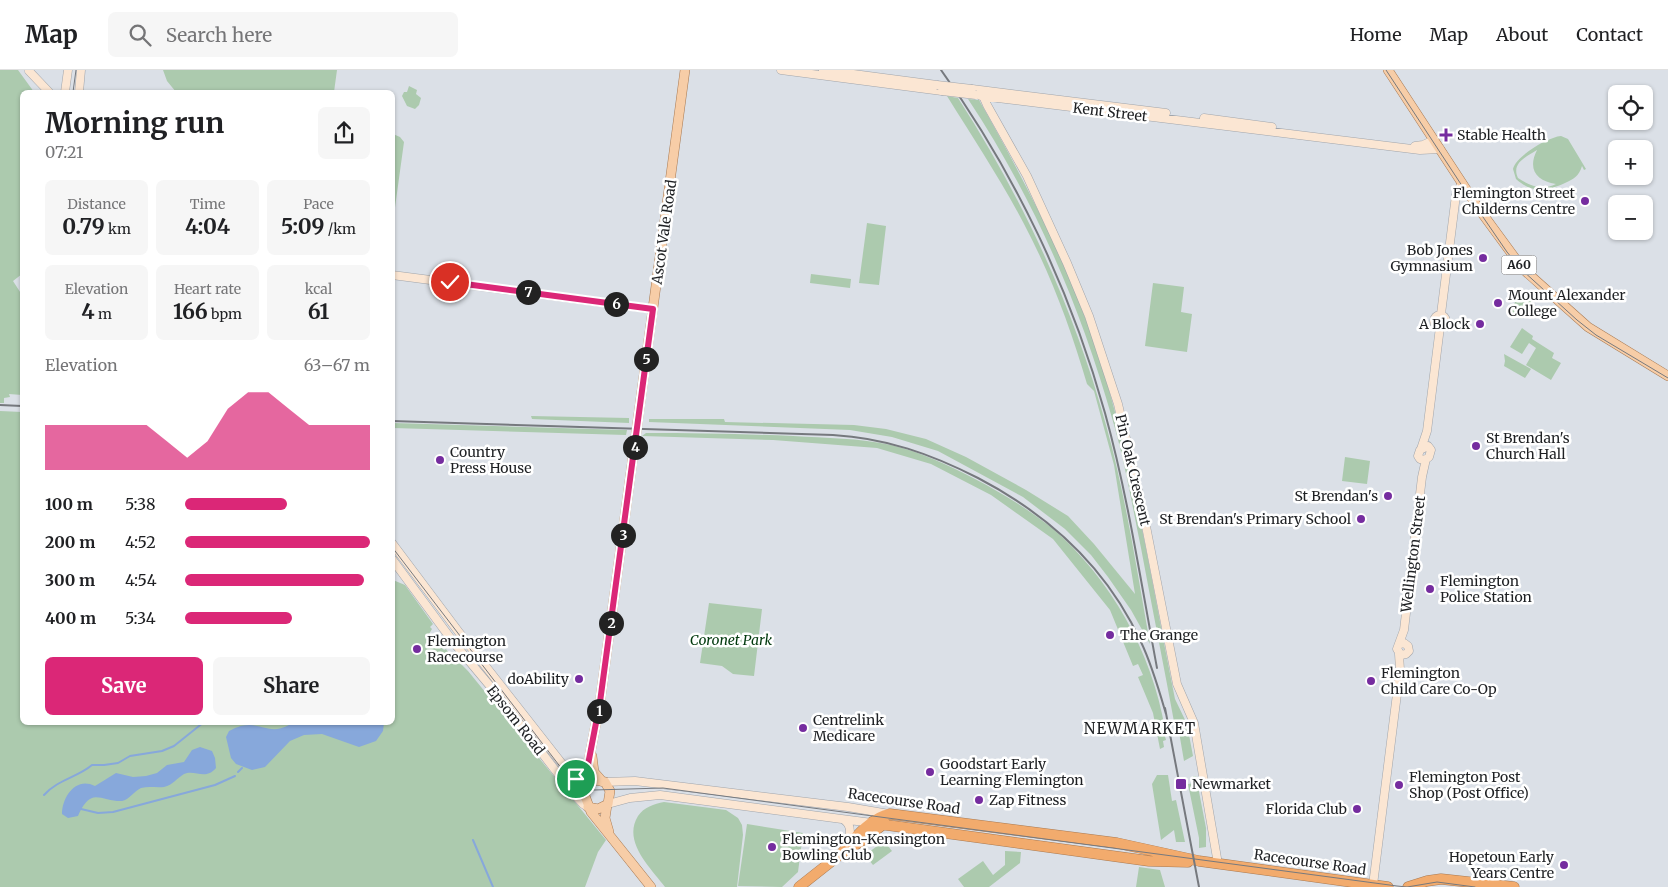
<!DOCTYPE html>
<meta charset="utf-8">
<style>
body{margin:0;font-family:Merriweather,serif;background:#f6f6f6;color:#202124;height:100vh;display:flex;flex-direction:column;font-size:19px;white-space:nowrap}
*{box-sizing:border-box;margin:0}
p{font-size:16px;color:#757577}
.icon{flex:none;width:28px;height:28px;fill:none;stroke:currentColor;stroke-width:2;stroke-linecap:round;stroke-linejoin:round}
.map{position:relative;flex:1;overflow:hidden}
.side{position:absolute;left:20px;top:20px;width:375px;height:635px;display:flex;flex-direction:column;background:#fff;border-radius:8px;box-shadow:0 1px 4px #0004}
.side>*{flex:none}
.buttons{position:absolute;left:1608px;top:15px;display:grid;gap:10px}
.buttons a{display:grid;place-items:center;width:45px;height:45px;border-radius:8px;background:#fff;box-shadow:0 1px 4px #0004;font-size:25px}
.pin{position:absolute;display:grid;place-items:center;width:42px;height:42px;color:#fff;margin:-21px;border:2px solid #fff;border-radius:50%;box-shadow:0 1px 5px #0007}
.km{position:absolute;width:25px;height:25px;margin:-12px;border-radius:50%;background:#222;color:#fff;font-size:14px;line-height:25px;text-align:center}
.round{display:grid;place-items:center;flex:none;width:52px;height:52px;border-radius:8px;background:#f6f6f6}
.overview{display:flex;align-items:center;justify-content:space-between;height:85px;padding:0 25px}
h1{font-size:28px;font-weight:700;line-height:38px}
.metrics{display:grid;grid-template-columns:repeat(3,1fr);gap:8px;height:85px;padding:5px 25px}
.metrics div{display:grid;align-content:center;border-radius:8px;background:#f6f6f6;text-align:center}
.metrics b{font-size:21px;font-weight:700}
.metrics small{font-size:14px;font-weight:400}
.metrics p{font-size:14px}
.chart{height:140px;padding:10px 25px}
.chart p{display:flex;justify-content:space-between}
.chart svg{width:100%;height:90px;margin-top:5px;fill:#db2777;opacity:.7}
.button{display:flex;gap:10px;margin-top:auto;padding:10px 25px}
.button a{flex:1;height:58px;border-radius:8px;background:#db2777;color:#fff;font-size:20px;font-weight:700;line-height:58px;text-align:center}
.button a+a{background:#f6f6f6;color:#202124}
ul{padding:0 25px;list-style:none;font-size:16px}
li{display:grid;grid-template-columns:80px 60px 1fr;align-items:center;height:38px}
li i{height:12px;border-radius:6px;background:#db2777}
header{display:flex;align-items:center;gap:30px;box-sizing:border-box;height:70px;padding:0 25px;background:#fff;border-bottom:1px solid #e0e0e0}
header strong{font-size:24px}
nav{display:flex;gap:28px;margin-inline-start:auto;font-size:18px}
.search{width:350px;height:45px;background:#f6f6f6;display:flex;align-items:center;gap:12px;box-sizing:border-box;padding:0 18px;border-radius:8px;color:#757577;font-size:19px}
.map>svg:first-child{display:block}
.green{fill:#accaae;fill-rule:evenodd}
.water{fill:#87a8db}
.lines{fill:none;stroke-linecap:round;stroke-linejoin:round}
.stream{stroke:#87a8db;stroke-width:2}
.secondary-casing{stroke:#a0a5ac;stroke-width:9}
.primary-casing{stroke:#a87a53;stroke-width:10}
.highway-casing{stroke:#a87a53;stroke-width:11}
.secondary{stroke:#fbe6d3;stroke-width:8}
.primary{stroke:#f7cda7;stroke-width:9}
.highway{stroke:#f2ab6d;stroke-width:10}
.tram{stroke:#76797e;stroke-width:1}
.rail{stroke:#76797e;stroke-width:2}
.secondary-bridge-casing{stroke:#a0a5ac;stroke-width:9;stroke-linecap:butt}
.secondary-bridge{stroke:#fbe6d3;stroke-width:8}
.route-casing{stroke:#fff;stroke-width:10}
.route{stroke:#db2777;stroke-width:6}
.poi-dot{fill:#752c9f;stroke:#fff;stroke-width:2}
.labels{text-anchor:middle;stroke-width:5;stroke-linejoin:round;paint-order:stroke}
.shield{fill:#fff;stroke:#626365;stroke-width:1}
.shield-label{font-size:12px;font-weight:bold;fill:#1e2023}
.street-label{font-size:14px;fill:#1e2023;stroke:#fff}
.poi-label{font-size:14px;fill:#1e2023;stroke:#fff;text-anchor:start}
.park-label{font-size:14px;font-style:italic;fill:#01390d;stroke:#fff}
.neighbourhood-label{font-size:15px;letter-spacing:1px;fill:#1e2023;stroke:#fff}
</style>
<header>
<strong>Map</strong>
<div class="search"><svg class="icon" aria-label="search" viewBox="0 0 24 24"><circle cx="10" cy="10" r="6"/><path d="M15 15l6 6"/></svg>Search here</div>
<nav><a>Home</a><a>Map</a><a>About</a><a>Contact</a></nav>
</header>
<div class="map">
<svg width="1668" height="817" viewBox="0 0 1668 817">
<rect width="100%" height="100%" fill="#dbe0e7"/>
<path class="green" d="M 0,0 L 18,0 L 34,22 L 22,22 L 22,204 L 13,211 L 22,225 L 22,325 L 9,324 L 10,327 L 4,328 L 4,333 L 0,333 Z
M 163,0 L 337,0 L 334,22 L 176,22 L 167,11 Z
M 409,16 L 417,20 L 416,24 L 421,28 L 419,35 L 415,39 L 407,36 L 402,26 L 404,22 L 407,22 Z
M 947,26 L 958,28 C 1023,129 1074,238 1106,355 C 1126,427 1137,501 1150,574 L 1131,540 L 1108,507 L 1091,485 L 1065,459 L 1023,427 L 938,381 L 892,367 L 850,360 L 649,352 L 649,349 L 724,349 L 725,352 L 854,355 L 886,359 L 926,369 L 966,387 L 1026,420 L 1068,446 L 1094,474 L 1135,524 L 1114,395 L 1094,321 L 1087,314 C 1071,259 1051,205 1024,154 C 1001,110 973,68 947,26 Z
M 968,29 L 979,30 C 1026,113 1071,199 1100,290 C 1134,398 1151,509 1173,619 L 1175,629 L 1187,654 L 1193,686 L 1184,691 L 1178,656 L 1175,657 C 1164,597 1152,537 1141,478 C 1132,435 1125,391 1112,348 C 1080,235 1033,127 968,29 Z
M 393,64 L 400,67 L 404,72 L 393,152 Z
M 1561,66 L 1568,69 L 1586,99 L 1584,100 L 1582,96 C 1579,106 1574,109 1565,113 C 1547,121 1533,124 1516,109 L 1513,99 C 1516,86 1548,67 1561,66 ZM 1537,80 C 1527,100 1537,111 1556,114 C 1542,121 1530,116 1518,108 C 1511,93 1526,87 1537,80 Z
M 867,153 L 886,156 L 879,215 L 859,213 Z
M 811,204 L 851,209 L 850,218 L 810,213 Z
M 1153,213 L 1184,217 L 1181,242 L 1192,244 L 1187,282 L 1145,276 Z
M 1522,221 L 1534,228 L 1521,249 L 1509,242 Z
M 1522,258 L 1533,266 L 1532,269 L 1554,283 L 1552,288 L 1561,293 L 1551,310 L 1526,295 L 1536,278 L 1529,273 L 1522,284 L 1510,277 Z
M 1504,284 L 1531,299 L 1525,308 L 1504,296 L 1505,291 Z
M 0,341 L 22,342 L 22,652 L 392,652 L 393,510 L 405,515 L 433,554 L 430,557 L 432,559 L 429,564 L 444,580 L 446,579 L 454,590 L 456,589 L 468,601 L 606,770 L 598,782 L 585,817 L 0,817 Z
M 531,346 L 629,348 L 629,353 L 532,349 Z
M 393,353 L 627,360 L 626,365 L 393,358 Z
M 646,363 C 695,363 744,364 793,366 C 826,368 859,368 891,375 C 921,382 948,395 975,409 C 1002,423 1028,439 1052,458 C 1111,509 1152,582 1165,659 L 1163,659 L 1166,670 L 1163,671 L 1164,677 L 1160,679 L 1153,643 L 1138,607 L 1143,605 L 1138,594 L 1133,596 L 1110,540 L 1053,469 L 991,425 L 931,394 L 877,378 L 773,370 L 642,366 Z
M 1345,387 L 1370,391 L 1367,414 L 1342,411 Z
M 709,533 L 762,539 L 754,606 L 733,604 L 722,596 L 700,593 Z
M 1157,705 L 1168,705 L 1172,731 L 1176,730 L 1185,772 L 1176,772 L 1174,760 L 1161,770 L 1152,714 Z
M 1193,706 L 1196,706 L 1206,758 L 1206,777 L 1199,778 L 1199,768 L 1188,714 L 1194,713 Z
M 664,732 L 726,740 L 738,748 L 742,755 L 743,765 L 737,817 L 665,817 C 651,798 622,772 638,746 C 644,737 654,734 664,732 Z
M 747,754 L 803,763 L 798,802 L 782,817 L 738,816 Z
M 884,771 L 892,781 L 873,795 L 865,785 Z
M 1005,781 L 1021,782 L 1020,793 L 989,817 L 964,817 L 958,809 L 983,791 L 993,805 L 1005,795 Z
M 1139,797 L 1160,800 L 1165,817 L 1136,817 Z"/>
<path class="water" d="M 290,653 L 384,653 L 383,661 L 376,671 L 359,677 L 322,664 L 304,665 L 290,671 L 265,697 L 252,700 L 236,694 L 231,688 L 226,667 L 229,661 C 235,658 241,655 249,655 C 266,656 272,664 289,655 Z
M 200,677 L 212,681 L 215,688 L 216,698 C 205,711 195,699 184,704 C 177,708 173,715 164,717 C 157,718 149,716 141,718 C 134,721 129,730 122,731 C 112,732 98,725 92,728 C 85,731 81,739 78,746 L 68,748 L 62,744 C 62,727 76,706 95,716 L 116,703 L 133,707 L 146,706 L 157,703 L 167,695 L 184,692 L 192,680 Z"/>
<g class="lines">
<path class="stream" d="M 238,702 L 242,698
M 44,725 C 57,710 78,707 92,695 L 104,695 L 118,693 L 130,686 L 162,681 L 174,676 L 204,652
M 81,739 L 98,743 L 113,742 L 215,715 L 235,706
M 473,770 L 493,817"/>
<g class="secondary-casing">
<path id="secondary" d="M 781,0 L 942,21
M 823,0 L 937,15
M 29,1 L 49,22
M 972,19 L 1166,43
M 65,22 L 68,0
M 79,22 L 81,0
M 981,26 L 1420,80 L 1440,79
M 983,26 L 987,35 L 1027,106 L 1067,193 L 1089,246 L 1118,334 L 1144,446 L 1177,614 L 1194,653 L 1218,794
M 1204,48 L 1272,57
M 1415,76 L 1423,75 L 1434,70
M 392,205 L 653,239
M 1441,244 L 1456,125 L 1462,113
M1434 251a6 6 0 1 1 12 0a6 6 0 1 1-12 0Z
M 1428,376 L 1431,380 L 1429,387 L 1425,390 L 1420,389 L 1418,386 L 1420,380 Z
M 1421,379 L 1427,361 L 1440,257
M 392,473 L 458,561 L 567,700 L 574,708 L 586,715
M 392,489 L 454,573 L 495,622 L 572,722 L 583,734 L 588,737
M 1400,574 L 1404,573 L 1408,576 L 1409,581 L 1406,584 L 1401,585 L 1397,579 L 1404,560 L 1422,407 L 1426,389
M 603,712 L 635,711 L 848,737 L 889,744
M 608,734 L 630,728 L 660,725 L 872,753
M 844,750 C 853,756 850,766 846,775
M 1373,815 L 1400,600 L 1399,584"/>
</g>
<g class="primary-casing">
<path id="primary" d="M 1388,0 L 1479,139 L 1523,199 L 1588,257 L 1668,306
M 592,686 L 594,702 L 602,711
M 587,714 L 586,705 L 600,632 L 685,0
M 607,735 L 605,748 L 609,762
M 588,737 L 598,739 L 608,734 L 610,721 L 605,712 L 596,710 L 586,715 L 585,726 L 591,742 L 651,817"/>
</g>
<g class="highway-casing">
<path id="highway" d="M 872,753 L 1149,791 L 1188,792
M 842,783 C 853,770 872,746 890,744 L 1117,773 L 1199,791 L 1388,817
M 799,817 L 842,783 L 860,772 L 885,753
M 1408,817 L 1427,811 L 1441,809 L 1514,817"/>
</g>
<use href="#secondary" class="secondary"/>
<use href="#primary" class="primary"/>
<use href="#highway" class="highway"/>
<path class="tram" d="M 1386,0 L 1472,131 L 1507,182 L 1522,200 L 1577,250 L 1596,265 L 1668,308
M 73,22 L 76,0
M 392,477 L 565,703 C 573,713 580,719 594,720 L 663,718 L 1397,816 L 1407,817 L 1437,812 L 1475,817"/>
<path class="rail" d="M 941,0 C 1015,103 1071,221 1105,343 C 1128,426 1141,513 1157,598
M 0,335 L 22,336
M 392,351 L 833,365 C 886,368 931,384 978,408 C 1049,445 1107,498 1141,572 C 1152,595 1159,620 1166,644
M 1165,638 L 1199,817"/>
<g class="secondary-bridge-casing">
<path id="secondary-bridge" d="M 937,15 L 972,19
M 942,21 L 976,25"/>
</g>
<use href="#secondary-bridge" class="secondary-bridge"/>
</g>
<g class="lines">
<g class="route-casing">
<path id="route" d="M 450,212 L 653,239 L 600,632 L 586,705 L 587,714 L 586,715 L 576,709"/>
</g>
<use href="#route" class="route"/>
</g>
<g class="poi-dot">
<path d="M1443.5 57.5h5v5h5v5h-5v5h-5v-5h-5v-5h5z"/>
<circle cx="1585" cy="131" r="5"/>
<circle cx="1483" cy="188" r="5"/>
<circle cx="1498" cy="233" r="5"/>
<circle cx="1480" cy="254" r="5"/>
<circle cx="1476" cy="376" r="5"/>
<circle cx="440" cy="390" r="5"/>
<circle cx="1388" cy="426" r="5"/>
<circle cx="1361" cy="449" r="5"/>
<circle cx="1430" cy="519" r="5"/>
<circle cx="1110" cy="565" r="5"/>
<circle cx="417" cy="579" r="5"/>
<circle cx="579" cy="609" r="5"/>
<circle cx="1371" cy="611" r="5"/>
<circle cx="803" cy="658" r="5"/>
<circle cx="930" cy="702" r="5"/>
<rect x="1175" y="708" width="12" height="12" rx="2.5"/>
<circle cx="1399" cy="715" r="5"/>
<circle cx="979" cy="730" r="5"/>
<circle cx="1357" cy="739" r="5"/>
<circle cx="772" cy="777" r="5"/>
<circle cx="1564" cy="795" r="5"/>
</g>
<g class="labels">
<rect class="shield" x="1501.5" y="185.5" width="35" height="19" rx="4"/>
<g class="shield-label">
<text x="1519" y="199">A60</text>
</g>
<g class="street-label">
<text transform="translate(1110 42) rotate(7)" y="5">Kent Street</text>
<text transform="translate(664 162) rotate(-82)" y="5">Ascot Vale Road</text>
<text transform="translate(1133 400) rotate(77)" y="5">Pin Oak Crescent</text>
<text transform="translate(1413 484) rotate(-83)" y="5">Wellington Street</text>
<text transform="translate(516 650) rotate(52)" y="5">Epsom Road</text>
<text transform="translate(904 731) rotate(8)" y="5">Racecourse Road</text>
<text transform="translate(1310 792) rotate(8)" y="5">Racecourse Road</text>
</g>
<g class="poi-label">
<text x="1457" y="70">Stable Health</text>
<text x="1575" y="128" text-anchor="end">Flemington Street<tspan x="1575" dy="16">Childerns Centre</tspan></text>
<text x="1473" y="185" text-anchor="end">Bob Jones<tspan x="1473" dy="16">Gymnasium</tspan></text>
<text x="1508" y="230">Mount Alexander<tspan x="1508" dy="16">College</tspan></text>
<text x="1470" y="259" text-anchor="end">A Block</text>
<text x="1486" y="373">St Brendan's<tspan x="1486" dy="16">Church Hall</tspan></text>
<text x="450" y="387">Country<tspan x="450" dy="16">Press House</tspan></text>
<text x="1378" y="431" text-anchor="end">St Brendan's</text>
<text x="1351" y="454" text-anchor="end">St Brendan's Primary School</text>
<text x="1440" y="516">Flemington<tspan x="1440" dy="16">Police Station</tspan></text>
<text x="1120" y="570">The Grange</text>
<text x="427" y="576">Flemington<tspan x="427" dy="16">Racecourse</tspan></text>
<text x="1381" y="608">Flemington<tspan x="1381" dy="16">Child Care Co-Op</tspan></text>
<text x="569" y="614" text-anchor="end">doAbility</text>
<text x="813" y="655">Centrelink<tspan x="813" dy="16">Medicare</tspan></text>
<text x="940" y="699">Goodstart Early<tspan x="940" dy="16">Learning Flemington</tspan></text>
<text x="1409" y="712">Flemington Post<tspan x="1409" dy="16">Shop (Post Office)</tspan></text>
<text x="1192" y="719">Newmarket</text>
<text x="989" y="735">Zap Fitness</text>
<text x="1347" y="744" text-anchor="end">Florida Club</text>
<text x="782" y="774">Flemington-Kensington<tspan x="782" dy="16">Bowling Club</tspan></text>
<text x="1554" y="792" text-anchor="end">Hopetoun Early<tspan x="1554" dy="16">Years Centre</tspan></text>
</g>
<g class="park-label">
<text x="731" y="575">Coronet Park</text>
</g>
<g class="neighbourhood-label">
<text x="1140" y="664">NEWMARKET</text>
</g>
</g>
</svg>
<div class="buttons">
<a><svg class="icon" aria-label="locate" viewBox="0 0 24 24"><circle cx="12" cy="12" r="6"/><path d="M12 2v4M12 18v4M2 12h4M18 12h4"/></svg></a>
<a>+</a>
<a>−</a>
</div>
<div class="pin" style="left:576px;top:709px;background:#1e9e55"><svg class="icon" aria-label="arrive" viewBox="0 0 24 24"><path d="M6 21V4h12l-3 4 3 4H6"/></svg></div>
<div class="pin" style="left:450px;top:212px;background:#d93025"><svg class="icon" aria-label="check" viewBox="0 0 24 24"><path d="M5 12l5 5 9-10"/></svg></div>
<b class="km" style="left:599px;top:641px">1</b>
<b class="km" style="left:611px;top:553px">2</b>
<b class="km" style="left:623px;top:465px">3</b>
<b class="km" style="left:635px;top:377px">4</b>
<b class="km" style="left:646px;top:289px">5</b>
<b class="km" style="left:616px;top:234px">6</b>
<b class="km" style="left:528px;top:222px">7</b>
<section class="side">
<div class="overview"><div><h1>Morning run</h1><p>07:21</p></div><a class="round"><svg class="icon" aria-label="share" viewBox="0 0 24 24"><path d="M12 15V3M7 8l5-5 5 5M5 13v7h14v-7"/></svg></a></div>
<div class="metrics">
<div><p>Distance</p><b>0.79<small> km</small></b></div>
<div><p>Time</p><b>4:04</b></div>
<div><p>Pace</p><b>5:09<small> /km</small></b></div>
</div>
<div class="metrics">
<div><p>Elevation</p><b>4<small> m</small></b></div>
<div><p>Heart rate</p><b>166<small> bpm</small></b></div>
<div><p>kcal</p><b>61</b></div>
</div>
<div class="chart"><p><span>Elevation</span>63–67 m</p>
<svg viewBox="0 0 160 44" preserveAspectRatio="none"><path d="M0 44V22L10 22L20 22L30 22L40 22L50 22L60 30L70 38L80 30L90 14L100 6L110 6L120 14L130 22L140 22L150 22L160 22V44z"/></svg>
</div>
<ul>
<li><b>100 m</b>5:38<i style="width:55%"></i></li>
<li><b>200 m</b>4:52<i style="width:100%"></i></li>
<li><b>300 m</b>4:54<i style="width:97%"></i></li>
<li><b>400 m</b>5:34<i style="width:58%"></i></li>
</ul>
<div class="button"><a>Save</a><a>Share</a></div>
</section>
</div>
